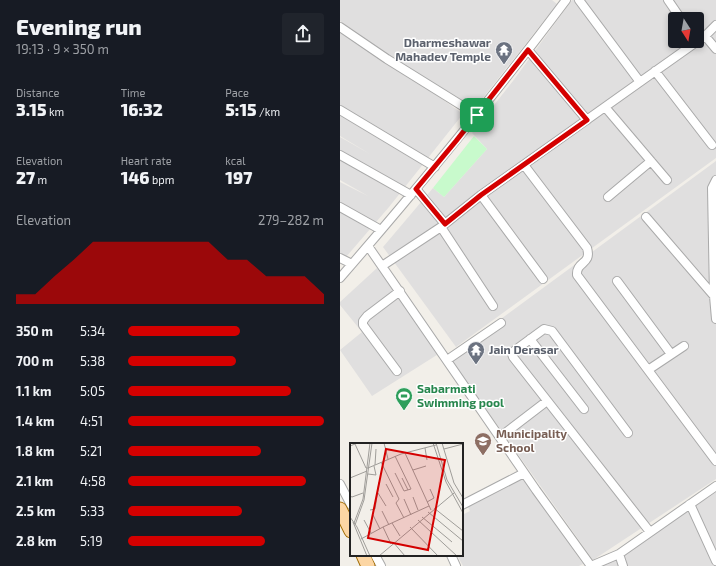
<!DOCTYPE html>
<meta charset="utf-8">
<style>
body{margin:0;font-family:"Exo 2",sans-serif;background:#20242c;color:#f1f3f6;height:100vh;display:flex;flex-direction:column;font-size:15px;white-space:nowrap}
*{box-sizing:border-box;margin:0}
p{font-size:13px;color:#9ea1a6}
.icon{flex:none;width:22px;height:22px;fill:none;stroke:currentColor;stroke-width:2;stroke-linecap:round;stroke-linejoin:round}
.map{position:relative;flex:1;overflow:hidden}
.side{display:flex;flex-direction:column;background:#171b24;width:340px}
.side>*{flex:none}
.needle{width:26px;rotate:169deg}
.buttons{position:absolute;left:328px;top:12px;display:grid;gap:8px}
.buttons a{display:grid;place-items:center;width:36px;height:36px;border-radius:4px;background:#171b24;box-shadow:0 2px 6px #0003;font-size:20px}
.pin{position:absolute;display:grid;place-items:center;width:34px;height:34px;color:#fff;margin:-17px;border-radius:8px;box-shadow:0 2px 6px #0006}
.round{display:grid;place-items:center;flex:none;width:42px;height:42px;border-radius:4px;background:#20242c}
.overview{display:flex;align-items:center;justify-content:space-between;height:68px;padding:0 16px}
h1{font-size:22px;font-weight:800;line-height:30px}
.figures{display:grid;grid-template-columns:repeat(3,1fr);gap:6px;height:68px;padding:4px 16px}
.figures div{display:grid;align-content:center}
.figures b{font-size:17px;font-weight:800}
.figures small{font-size:11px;font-weight:400}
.figures p{font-size:11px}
.chart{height:112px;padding:8px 16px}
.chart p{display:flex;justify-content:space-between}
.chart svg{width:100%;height:72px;margin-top:4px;fill:#d40000;opacity:.7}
ul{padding:0 16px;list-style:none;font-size:13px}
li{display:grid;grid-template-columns:64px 48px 1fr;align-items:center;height:30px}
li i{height:10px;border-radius:5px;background:#d40000}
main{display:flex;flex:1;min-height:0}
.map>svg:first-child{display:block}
.residential{fill:#e0dfdf;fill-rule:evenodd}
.park{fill:#c8facc}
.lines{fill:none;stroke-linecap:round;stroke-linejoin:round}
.street-casing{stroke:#a9a9a9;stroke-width:10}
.primary-casing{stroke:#a06b00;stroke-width:15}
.street{stroke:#fff;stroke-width:8}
.primary{stroke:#fcd6a4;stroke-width:13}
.route-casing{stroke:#fff;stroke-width:8}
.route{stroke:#d40000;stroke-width:5}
.labels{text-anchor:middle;stroke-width:3;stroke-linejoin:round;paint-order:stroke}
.worship-label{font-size:12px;font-weight:bold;fill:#5b616d;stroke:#fff;text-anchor:end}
.leisure-label{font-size:12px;font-weight:bold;fill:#27864d;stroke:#fff;text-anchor:start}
.education-label{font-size:12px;font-weight:bold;fill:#785e54;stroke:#fff;text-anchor:start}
.inset-road{fill:none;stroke:#9f9d99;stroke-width:1}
.view{fill:#d40000;fill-opacity:0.15;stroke:#d40000;stroke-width:2}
.inset-edge{fill:none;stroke:#222;stroke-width:2}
</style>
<main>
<section class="side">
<div class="overview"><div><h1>Evening run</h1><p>19:13 · 9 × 350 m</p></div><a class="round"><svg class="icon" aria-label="share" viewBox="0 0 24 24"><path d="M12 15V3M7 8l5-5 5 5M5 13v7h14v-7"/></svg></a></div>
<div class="figures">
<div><p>Distance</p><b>3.15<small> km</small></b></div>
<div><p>Time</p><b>16:32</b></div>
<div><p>Pace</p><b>5:15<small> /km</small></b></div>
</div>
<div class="figures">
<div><p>Elevation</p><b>27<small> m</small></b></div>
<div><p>Heart rate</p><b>146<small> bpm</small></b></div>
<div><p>kcal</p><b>197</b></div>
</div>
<div class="chart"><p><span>Elevation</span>279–282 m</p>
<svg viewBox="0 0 160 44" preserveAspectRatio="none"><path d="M0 44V38L10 38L20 27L30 17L40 6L50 6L60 6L70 6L80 6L90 6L100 6L110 17L120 17L130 27L140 27L150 27L160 38V44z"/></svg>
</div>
<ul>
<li><b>350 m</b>5:34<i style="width:57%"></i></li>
<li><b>700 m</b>5:38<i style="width:55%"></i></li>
<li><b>1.1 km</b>5:05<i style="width:83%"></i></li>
<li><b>1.4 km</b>4:51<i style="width:100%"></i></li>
<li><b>1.8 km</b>5:21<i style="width:68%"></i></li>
<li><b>2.1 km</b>4:58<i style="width:91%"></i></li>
<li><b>2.5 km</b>5:33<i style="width:58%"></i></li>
<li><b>2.8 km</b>5:19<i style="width:70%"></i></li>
</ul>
</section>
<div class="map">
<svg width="376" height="566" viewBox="0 0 376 566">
<rect width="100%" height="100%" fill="#f2efe9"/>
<path class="residential" d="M 0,0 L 212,0 L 217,4 L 135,108 L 50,56 L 0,21 Z
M 232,0 L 376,0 L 376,158 L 116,347 L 43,247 L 93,188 L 104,197 L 147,149 L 132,133 L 173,81 ZM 335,19 L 357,19 L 357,41 L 335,41 Z
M 0,26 L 123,114 L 49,207 L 0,264 L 0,182 L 28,196 L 0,180 L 0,137 L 30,154 L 0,136 Z
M 376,161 L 376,479 L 253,560 L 109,357 Z
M 37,268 L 100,353 L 32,396 L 0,350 L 22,332 L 0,305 L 0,302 Z
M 182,476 L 243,564 L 239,566 L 123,566 L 117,555 L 122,555 L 122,515 L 130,511 L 127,505 Z
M 376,489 L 376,566 L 259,566 Z"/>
<path class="park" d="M 134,136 L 147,149 L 104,197 L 93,188 Z"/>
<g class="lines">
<g class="street-casing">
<path id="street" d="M 239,0 L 300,82 L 365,36 L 376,25
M 328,0 L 341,19
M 0,27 L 47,59 L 137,115
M 365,36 L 376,49
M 188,50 L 247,120
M 315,71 L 372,145
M 265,107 L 327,180
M 0,110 L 95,167
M 0,155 L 71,195
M 184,165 L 247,248 C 252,265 236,261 237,275 L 376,461
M 376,180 L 372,188 L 374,296 L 376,319
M 76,189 L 105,224
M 141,195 L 203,279
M 268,197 L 311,161
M 0,207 L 41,230
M 306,217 L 374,296
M 101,227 L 153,306
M 28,246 L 196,490 L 251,566
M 0,258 L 12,264
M 42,266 L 101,227 L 141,195 L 300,82
M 0,278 C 78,188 154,96 226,0
M 277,281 L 331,354
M 190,339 L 244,409
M 107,360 L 161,323
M 308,370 L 344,346
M 57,371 L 23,325 L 23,321 L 27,316 L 60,291
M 288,433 L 212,331 L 204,329 L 174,351 L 172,354 L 173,357 L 310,532
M 160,437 L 207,401
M 0,484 L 11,505
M 350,504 L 376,561
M 122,505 L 184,473
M 279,554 L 283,566
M 35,555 L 41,566
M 111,555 L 116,566
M 251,566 L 279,554 L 376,486"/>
</g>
<g class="primary-casing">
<path id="primary" d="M 0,509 L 11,531
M 23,555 L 28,566"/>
</g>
<use href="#street" class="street"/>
<use href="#primary" class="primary"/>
</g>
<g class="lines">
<g class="route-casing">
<path id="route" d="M 188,50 L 247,120 L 141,195 L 105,224 L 76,189 L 116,141 Z"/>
</g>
<use href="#route" class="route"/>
</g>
<defs>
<g id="temple-pin" transform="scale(0.9)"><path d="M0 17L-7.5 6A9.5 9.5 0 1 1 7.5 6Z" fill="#6b7280" stroke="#fff"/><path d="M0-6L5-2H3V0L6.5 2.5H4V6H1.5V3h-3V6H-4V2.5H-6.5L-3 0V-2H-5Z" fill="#fff"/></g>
<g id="stadium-pin" transform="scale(0.9)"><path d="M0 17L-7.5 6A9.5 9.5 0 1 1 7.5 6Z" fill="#2e9e5b" stroke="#fff"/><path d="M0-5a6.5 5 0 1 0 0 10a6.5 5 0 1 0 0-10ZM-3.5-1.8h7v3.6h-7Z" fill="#fff"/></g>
<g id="school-pin" transform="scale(0.9)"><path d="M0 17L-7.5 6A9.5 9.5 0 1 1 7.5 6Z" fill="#8d6e63" stroke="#fff"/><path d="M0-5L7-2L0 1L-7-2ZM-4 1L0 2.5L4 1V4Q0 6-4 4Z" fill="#fff"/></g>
</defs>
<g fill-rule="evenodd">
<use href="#temple-pin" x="164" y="50"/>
<use href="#temple-pin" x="136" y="350"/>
<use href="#stadium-pin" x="64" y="396"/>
<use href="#school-pin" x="143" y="441"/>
</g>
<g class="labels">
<g class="worship-label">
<text x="151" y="47">Dharmeshawar<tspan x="151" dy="14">Mahadev Temple</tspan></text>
<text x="149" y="354" text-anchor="start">Jain Derasar</text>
</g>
<g class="leisure-label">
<text x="77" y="393">Sabarmati<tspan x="77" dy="14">Swimming pool</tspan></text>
</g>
<g class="education-label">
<text x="156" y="438">Municipality<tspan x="156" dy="14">School</tspan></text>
</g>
</g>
<g transform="translate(10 443)">
<rect width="113" height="113" fill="#f2efe9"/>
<path class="inset-road" d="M 34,0 L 38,16M 83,0 L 96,39 L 113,70M 86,0 L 97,37 L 113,64M 92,0 L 104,40 L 113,55M 0,3 L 5,1 L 16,25 L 18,25 L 51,11 L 86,2M 75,5 L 77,17M 94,6 L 113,1M 55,10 L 81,67M 45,13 L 61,46 L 54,48 L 45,30M 31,19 L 49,56 L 46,60 L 54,75M 25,22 L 26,6M 63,27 L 76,23M 18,31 L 26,32 L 24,23M 0,35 L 17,28M 52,35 L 58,47M 36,41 L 43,54M 28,50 L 36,63M 0,53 L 2,54 L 13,50M 63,54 L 68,67M 54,56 L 61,72M 77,59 L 84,55 L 80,46M 84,65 L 113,88M 20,67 L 25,66 L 29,39M 32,68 L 39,82M 78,69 L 113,98M 23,72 L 30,86M 0,74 L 7,84 L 20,113M 72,74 L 102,99M 14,77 L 21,90M 68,77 L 107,113M 3,79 L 17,113M 4,80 L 13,56 L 20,0M 42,80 L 50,93M 5,82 L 14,57 L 22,0M 33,84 L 79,63M 60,84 L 88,113M 11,96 L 33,84 L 41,101M 43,99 L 55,113M 29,113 L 104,50"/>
<path class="view" d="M 36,6 L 95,17 L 78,107 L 18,95 Z"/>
<rect width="113" height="113" class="inset-edge"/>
</g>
</svg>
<div class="buttons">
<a><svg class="needle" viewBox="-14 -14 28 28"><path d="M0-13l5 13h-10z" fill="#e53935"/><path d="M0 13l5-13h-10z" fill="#9ea1a6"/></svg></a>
</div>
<div class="pin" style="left:137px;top:115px;background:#1e9e55"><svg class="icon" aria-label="arrive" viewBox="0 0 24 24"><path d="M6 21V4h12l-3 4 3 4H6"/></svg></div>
</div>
</main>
